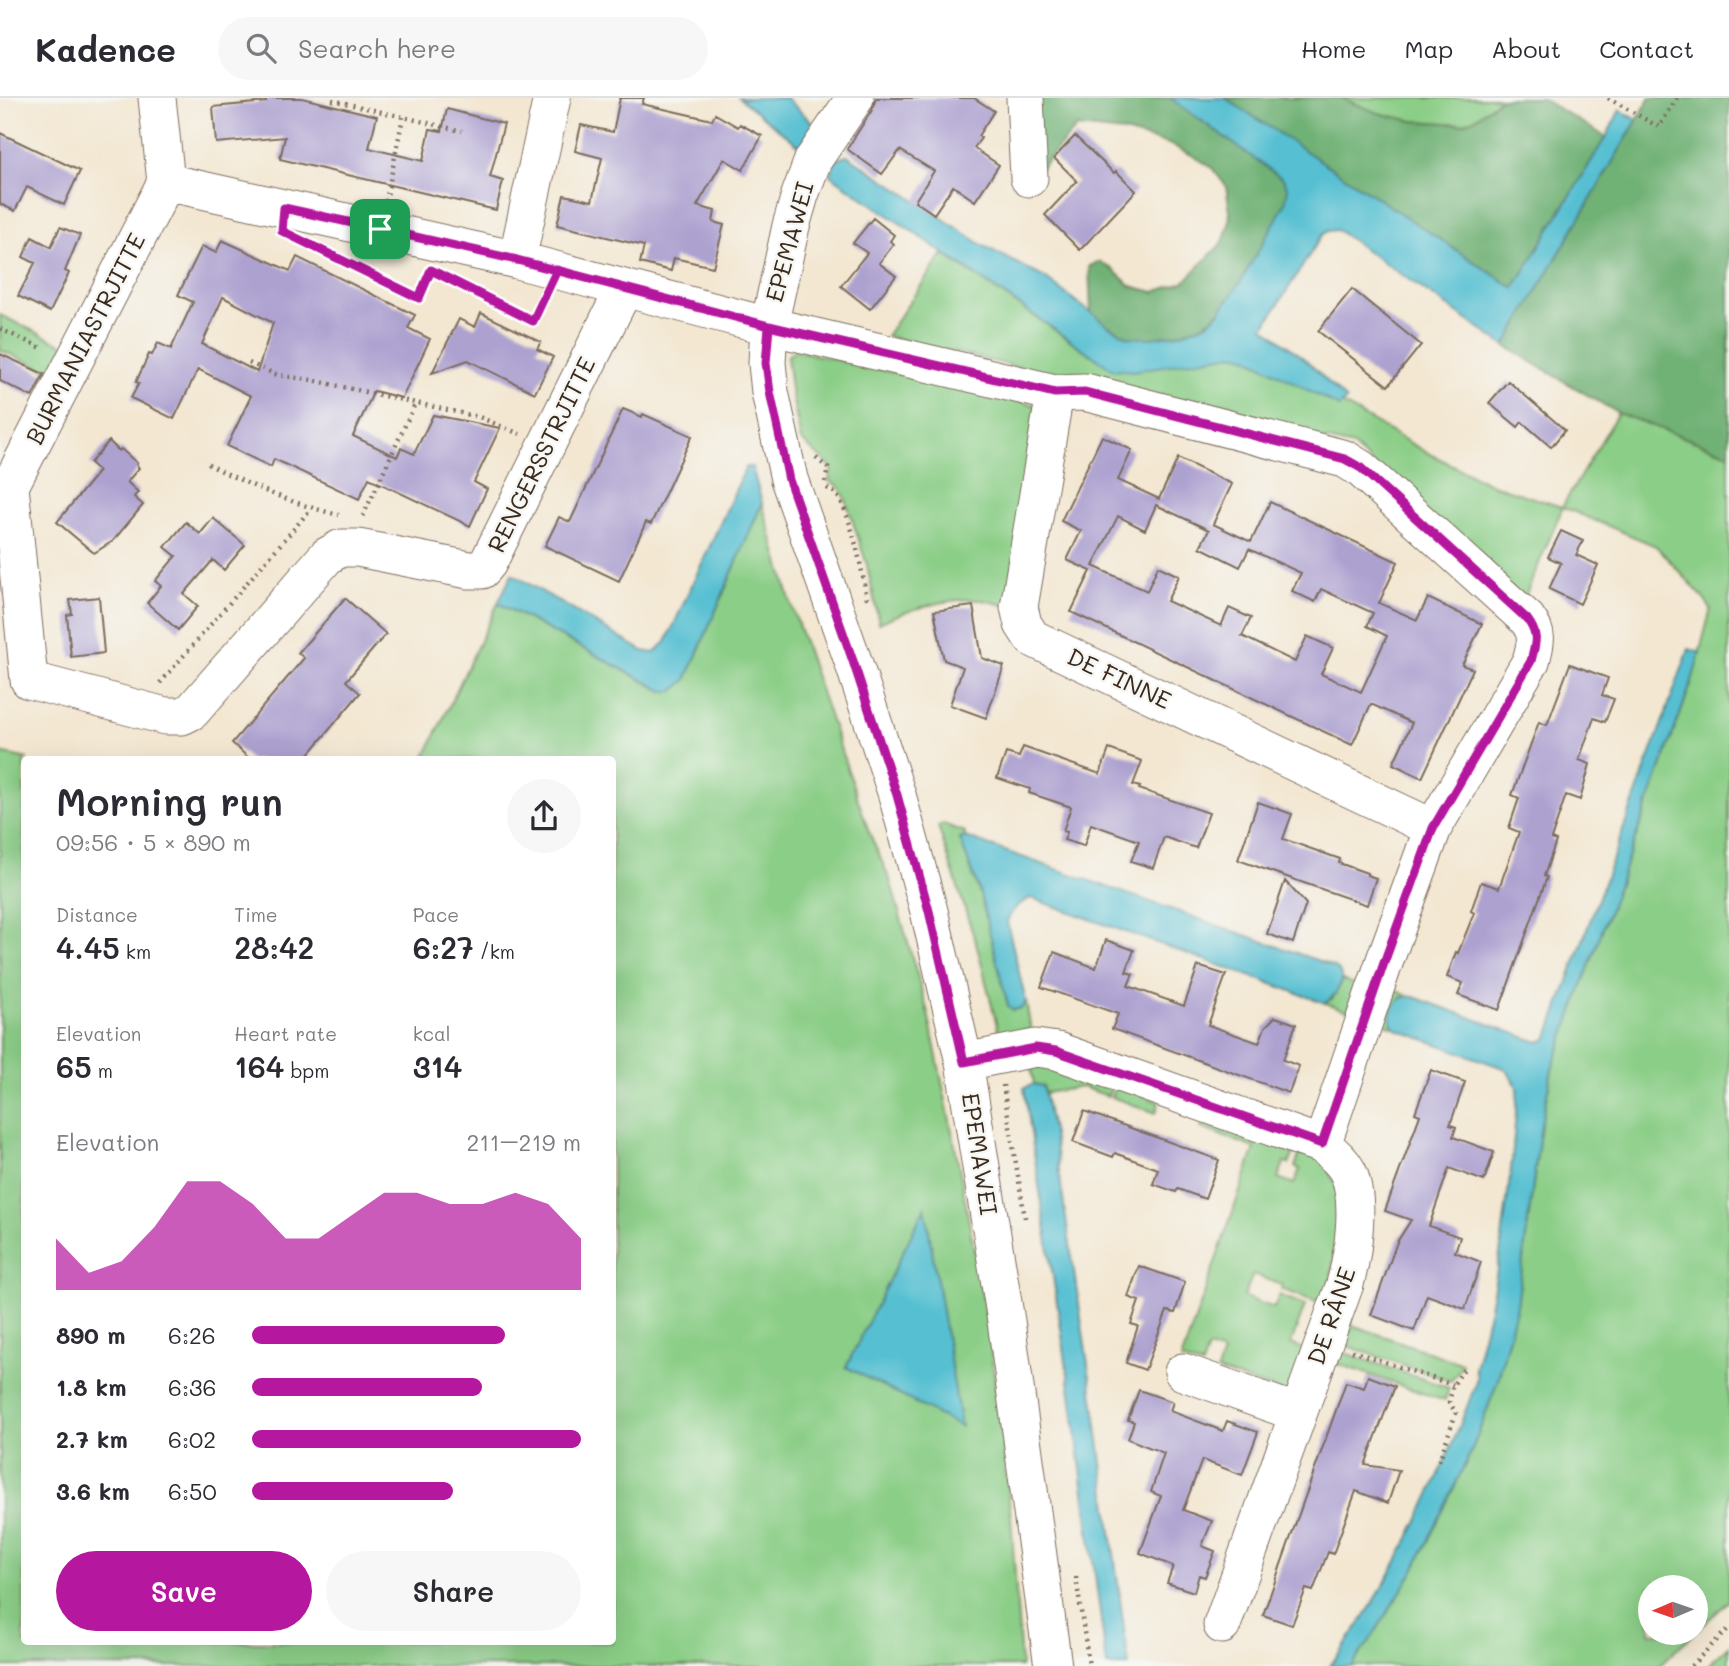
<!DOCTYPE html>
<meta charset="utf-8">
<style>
body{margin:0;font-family:Mali,sans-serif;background:#f7f7f7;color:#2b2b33;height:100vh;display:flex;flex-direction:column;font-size:26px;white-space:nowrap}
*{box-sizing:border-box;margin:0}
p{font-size:23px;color:#7c7c81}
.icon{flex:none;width:38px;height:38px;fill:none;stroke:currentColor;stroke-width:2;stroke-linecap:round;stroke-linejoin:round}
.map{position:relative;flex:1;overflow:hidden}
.sheet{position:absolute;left:21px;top:658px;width:595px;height:889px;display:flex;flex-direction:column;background:#fff;border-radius:7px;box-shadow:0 7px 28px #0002}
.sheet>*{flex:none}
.needle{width:46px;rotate:268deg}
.tools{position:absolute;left:1638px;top:1477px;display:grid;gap:14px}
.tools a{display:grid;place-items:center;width:70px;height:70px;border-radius:50%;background:#fff;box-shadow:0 7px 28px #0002;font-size:35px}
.pin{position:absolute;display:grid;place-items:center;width:60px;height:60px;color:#fff;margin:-30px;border-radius:14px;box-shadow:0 4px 10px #0006}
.round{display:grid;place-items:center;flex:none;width:74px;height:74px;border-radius:37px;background:#f7f7f7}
.summary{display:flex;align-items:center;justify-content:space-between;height:119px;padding:0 35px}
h1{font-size:38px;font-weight:600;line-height:52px}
.figures{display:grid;grid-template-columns:repeat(3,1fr);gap:10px;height:119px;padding:7px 35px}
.figures div{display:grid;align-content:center}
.figures b{font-size:30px;font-weight:600}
.figures small{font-size:19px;font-weight:400}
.figures p{font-size:19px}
.chart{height:196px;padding:14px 35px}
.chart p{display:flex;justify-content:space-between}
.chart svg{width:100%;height:126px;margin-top:7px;fill:#b5179e;opacity:.7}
.cta{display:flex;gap:14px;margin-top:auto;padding:14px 35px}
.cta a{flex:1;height:80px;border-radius:42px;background:#b5179e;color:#fff;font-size:28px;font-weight:600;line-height:80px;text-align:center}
.cta a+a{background:#f7f7f7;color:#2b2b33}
ul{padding:0 35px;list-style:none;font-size:23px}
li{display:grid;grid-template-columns:112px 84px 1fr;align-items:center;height:52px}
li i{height:18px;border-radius:9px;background:#b5179e}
header{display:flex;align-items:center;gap:42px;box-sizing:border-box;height:98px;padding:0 35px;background:#fff;border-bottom:2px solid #e1e1e2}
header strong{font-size:33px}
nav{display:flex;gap:38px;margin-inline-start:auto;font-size:24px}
.search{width:490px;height:63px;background:#f7f7f7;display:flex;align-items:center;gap:18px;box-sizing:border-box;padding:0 24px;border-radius:38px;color:#7c7c81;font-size:26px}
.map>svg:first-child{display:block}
.green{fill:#8bce87;stroke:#637c52;stroke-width:2}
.forest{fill:#70b174;stroke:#566e49;stroke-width:2}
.water{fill:#56c0d2;stroke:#487578;stroke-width:2}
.building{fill:#ada1d0;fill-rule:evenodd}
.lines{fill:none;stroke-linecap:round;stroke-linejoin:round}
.minor-casing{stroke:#7b6c5d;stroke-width:39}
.path{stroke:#7b6c5d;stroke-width:4.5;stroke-dasharray:2 5;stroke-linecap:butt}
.minor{stroke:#fff;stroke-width:37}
.route-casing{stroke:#fff;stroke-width:14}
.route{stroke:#b5179e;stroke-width:9}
.labels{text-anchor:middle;stroke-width:5;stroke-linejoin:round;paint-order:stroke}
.street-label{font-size:24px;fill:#3b2a1e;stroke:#f6f6f2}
</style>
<header>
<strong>Kadence</strong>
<div class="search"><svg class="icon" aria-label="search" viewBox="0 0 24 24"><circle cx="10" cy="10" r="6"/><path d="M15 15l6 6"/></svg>Search here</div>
<nav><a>Home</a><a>Map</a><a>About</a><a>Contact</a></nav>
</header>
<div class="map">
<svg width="1729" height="1568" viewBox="0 0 1729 1568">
<rect width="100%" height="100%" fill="#f6f6f2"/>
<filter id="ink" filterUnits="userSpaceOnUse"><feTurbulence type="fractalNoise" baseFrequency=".0143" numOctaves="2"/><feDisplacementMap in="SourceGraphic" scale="14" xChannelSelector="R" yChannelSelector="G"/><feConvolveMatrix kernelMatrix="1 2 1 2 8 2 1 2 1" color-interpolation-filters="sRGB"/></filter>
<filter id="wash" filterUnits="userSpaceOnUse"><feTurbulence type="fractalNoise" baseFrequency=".00686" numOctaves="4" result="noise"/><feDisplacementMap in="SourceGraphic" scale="28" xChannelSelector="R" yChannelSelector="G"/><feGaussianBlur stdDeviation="1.57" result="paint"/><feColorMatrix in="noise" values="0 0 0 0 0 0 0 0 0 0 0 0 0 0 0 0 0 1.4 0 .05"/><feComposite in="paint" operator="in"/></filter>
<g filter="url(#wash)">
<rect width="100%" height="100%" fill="#f3e7d2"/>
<path class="green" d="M 1341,0 L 1501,0 L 1476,20 L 1462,26 L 1413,23 L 1378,15 Z
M 943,156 L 1112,271 L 1233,256 L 1247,259 L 1339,308 L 1342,306 L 1428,355 L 1490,386 L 1562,409 L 1618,315 L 1729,356 L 1729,1503 L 1696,1533 L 1696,1489 L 1650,1489 L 1650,1535 L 1694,1535 L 1659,1568 L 1351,1568 L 1369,1544 L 1413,1474 L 1472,1352 L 1497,1285 L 1517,1207 L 1541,1026 L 1552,971 L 1691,586 L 1711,511 L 1700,496 L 1656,448 L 1563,409 L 1523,503 L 1353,348 L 886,238 Z
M 0,217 L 72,251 L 59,277 L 0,252 Z
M 794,252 L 1036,307 L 1008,508 C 999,506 990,503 981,502 C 950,499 906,512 879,525 L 867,467 L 844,397 L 838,388 L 829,383 L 832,370 L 801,342 L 792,298 L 787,259 Z
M 762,405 L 792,509 L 869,734 L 890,782 L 928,915 L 958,1063 L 989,1235 L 1011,1419 L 1021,1568 L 0,1568 L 0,655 L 28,661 L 24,662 L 24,1544 L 612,1544 L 612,662 L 424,661 L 498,505 L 663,593 L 673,593 L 686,582 Z
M 943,726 L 965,734 L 965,739 L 960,741 L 1021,910 L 1026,904 L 1031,932 L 1000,940 L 977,848 L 938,728 Z
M 1342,882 L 1357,887 L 1348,913 L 1325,905 L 1333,900 Z
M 1388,889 L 1406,897 L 1400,900 L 1392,924 L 1394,929 L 1376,923 Z
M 1030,966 L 1112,985 L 1108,998 L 1082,989 L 1045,995 L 1043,988 L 1034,986 Z
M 1116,986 L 1159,1004 L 1156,1015 L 1111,999 Z
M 1205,1018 L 1296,1050 L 1289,1066 L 1284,1065 L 1278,1080 L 1294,1086 L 1300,1071 L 1295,1069 L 1301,1052 L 1321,1059 L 1342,1099 L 1327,1208 L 1281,1191 L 1282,1187 L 1253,1176 L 1244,1199 L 1274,1210 L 1279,1197 L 1305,1207 L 1291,1246 L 1309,1253 L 1287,1295 L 1217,1273 L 1223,1255 L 1208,1250 L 1202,1268 L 1181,1262 L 1255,1050 L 1201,1030 Z
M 1349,1226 L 1463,1266 L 1451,1283 L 1341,1246 Z
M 1339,1253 L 1449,1290 L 1445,1303 L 1335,1265 Z
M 1729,1547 L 1729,1568 L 1707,1568 L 1727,1550 Z"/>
<path class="forest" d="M 1023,0 L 1170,0 L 1283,81 C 1283,82 1288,90 1288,91 C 1290,106 1269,135 1261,149 C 1248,171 1235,198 1217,216 C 1201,233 1148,247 1127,238 C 1113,233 1102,223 1091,215 L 1089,168 L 1100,164 L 1111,170 L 1131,188 L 1154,194 L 1184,184 L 1223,144 L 1229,126 L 1230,113 L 1226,88 L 1212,70 L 1194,58 L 1169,46 L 1124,34 L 1077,29 L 1032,80 Z
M 1225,0 L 1341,0 L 1378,15 L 1413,23 L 1462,26 L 1476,20 L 1501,0 L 1541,0 L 1606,39 L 1514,190 Z
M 1650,0 L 1729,0 L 1729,356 L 1618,315 L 1505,248 Z"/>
<path class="water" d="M 739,0 L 786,0 L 814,26 L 801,49 Z
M 1170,0 L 1225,0 L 1514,190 L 1606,39 L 1620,12 L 1637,22 L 1505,248 L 1337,132 L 1328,133 L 1322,137 L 1264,229 L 1307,263 L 1346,302 L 1339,309 L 1247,259 L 1233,256 L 1134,273 L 1112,271 L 830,77 L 835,63 L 847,57 L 984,148 L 1045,180 L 1110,229 L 1129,239 L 1149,240 L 1179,236 L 1206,226 L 1218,216 L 1241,183 L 1285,106 L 1288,91 L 1283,81 Z
M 746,369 L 752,369 L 762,405 L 686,582 L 673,593 L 663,593 L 498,505 L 512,476 L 643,553 L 654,555 L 666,544 Z
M 1689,551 L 1700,555 L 1691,586 L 1552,971 L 1541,1026 L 1517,1207 L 1497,1285 L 1472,1352 L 1413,1474 L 1369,1544 L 1351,1568 L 1330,1568 C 1349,1541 1370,1513 1386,1483 C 1422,1419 1449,1357 1475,1288 L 1477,1279 L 1475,1270 L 1490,1210 L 1500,1156 L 1512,1063 L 1518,990 L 1506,971 L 1401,933 C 1397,931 1394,930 1392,926 C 1387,913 1398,896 1414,899 L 1538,944 L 1547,941 Z
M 965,739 L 1325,865 C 1329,867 1333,868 1336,870 C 1349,881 1335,898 1325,905 L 1031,800 C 1019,805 1012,811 1007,824 L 1026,904 L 1022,910 L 1013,912 L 1008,908 L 979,792 L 960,741 Z
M 1034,986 L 1043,988 L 1055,1047 L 1096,1320 L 1129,1568 L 1107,1568 L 1071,1296 L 1024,990 Z
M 925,1109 L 961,1329 L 846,1269 Z"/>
<g id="blocks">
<path class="building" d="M 265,0 L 302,0 L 377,18 L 369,50 L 423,63 L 430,31 L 442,33 L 447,11 L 504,26 L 490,79 L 503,83 L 496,112 L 280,61 L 285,39 L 216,45 L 213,9 L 266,4 Z
M 620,0 L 644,0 L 642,6 L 712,22 L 715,16 L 738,29 L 740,26 L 762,38 L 743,72 L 724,61 L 697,108 L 715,113 L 713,124 L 724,127 L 713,169 L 674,160 L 671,173 L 640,165 L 644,148 L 557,127 L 564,97 L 592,103 L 602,60 L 575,53 L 581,27 L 613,34 Z
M 876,0 L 974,0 L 994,13 L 978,38 L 981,40 L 974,50 L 999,67 L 975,103 L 953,88 L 934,116 L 915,103 L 934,73 L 900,52 L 882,76 L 847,51 L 872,12 Z
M 0,35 L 80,73 L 64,107 L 27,89 L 15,113 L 0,106 Z
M 1075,38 L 1114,75 L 1116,73 L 1136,93 L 1080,152 L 1045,117 L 1077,83 L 1054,60 Z
M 873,120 L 894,137 L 890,143 L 894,146 L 879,165 L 896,178 L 870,211 L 841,188 L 867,155 L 853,145 Z
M 60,129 L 80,137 L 65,173 L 69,175 L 50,214 L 18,198 L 35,165 L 23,159 L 32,139 L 51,149 Z
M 222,142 L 290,173 L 297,159 L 415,217 L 408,230 L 430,241 L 402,300 L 374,293 L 353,338 L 397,359 L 401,350 L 414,356 L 433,317 L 500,330 L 474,384 L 487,391 L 470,428 L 369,380 L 359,401 L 274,361 L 271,369 L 227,348 L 251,298 L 198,271 L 174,321 L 131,300 L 139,285 L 136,284 L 149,256 L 152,257 L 158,245 L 171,251 L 193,204 L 178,197 L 202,148 L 216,155 ZM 223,199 L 273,225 L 257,274 L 202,246 Z
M 1352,191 L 1421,247 L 1388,288 L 1318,233 Z
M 481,215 L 541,244 L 537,251 L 553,259 L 535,295 L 468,262 L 432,275 L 459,221 L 475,229 Z
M 0,256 L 44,276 L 32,299 L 0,283 Z
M 1508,283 L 1565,332 L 1551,349 L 1522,324 L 1518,329 L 1489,305 Z
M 623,311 L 642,319 L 643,316 L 692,338 L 651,426 L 646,424 L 619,483 L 545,448 L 559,419 L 570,424 Z
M 1102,338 L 1132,352 L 1118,382 L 1159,401 L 1178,360 L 1232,386 L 1213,426 L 1251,444 L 1270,404 L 1398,464 L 1379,505 L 1417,522 L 1428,500 L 1482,526 L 1462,567 L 1473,571 L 1422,680 L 1393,666 L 1412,625 L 1371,606 L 1352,647 L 1071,514 L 1091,473 L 1067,462 L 1081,433 L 1061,423 ZM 1156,407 L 1209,432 L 1200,449 L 1240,469 L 1249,451 L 1301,475 L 1292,493 L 1315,504 L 1321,491 L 1373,515 L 1367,528 L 1387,538 L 1361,594 L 1321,576 L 1333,550 L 1307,538 L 1295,564 L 1242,538 L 1251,520 L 1229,510 L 1221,528 L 1167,503 L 1179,478 L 1158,468 L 1147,493 L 1093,468 L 1118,418 L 1145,432 Z
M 109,343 L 119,353 L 121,351 L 137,365 L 136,366 L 139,370 L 127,384 L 138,394 L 134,399 L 143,407 L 113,443 L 94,455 L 57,424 L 99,373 L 90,365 Z
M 213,420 L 245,447 L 224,472 L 213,462 L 184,496 L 198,508 L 178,532 L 147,505 L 161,488 L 155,483 L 176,458 L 165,449 L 186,424 L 200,436 Z
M 1561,433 L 1583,443 L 1576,457 L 1598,467 L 1580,506 L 1549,491 L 1561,465 L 1548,459 Z
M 99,499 L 104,555 L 71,559 L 67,517 L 72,516 L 70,502 Z
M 345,500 L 386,536 L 346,583 L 360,595 L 304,662 L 251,662 L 232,645 L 304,560 L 298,555 Z
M 973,508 L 982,560 L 1004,568 L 986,620 L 950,607 L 963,569 L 944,562 L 934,513 Z
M 1570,566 L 1608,580 L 1602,597 L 1614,601 L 1605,624 L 1594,620 L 1579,662 L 1590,666 L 1580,702 L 1566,697 L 1551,741 L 1556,743 L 1544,778 L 1547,779 L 1499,912 L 1458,897 L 1463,885 L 1447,879 L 1456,854 L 1458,855 L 1474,815 L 1471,813 L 1481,784 L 1499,790 L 1519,734 L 1509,730 L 1519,700 L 1512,697 L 1539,624 L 1547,627 Z
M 1023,649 L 1100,676 L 1109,651 L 1142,663 L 1133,687 L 1140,689 L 1139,691 L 1209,715 L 1196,750 L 1164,739 L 1153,770 L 1131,763 L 1139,743 L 1091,726 L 1084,748 L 1064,742 L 1067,734 L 1063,733 L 1071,709 L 1029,695 L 1030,691 L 997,680 L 1006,655 L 1019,659 Z
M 1258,704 L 1292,716 L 1283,741 L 1340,761 L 1339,765 L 1367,775 L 1367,777 L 1376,780 L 1367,807 L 1238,762 Z
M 1285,783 L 1306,806 L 1293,845 L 1267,836 Z
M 1106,842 L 1134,852 L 1126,874 L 1133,876 L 1128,888 L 1184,908 L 1198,868 L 1226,877 L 1208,927 L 1259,945 L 1265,929 L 1275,919 L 1296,926 L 1283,962 L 1299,968 L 1289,995 L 1112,931 L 1118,916 L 1041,889 L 1054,854 L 1096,870 Z
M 1431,972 L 1465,984 L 1450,1027 L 1456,1029 L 1453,1039 L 1494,1054 L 1484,1083 L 1449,1070 L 1429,1128 L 1460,1139 L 1455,1154 L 1481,1164 L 1465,1211 L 1427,1197 L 1414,1233 L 1371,1217 L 1397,1144 L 1411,1122 L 1385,1113 L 1420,1017 L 1415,1015 Z
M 1084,1013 L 1219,1062 L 1205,1101 L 1178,1091 L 1176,1094 L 1153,1086 L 1158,1071 L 1115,1055 L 1113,1059 L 1073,1044 Z
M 1139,1168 L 1185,1184 L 1175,1215 L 1167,1213 L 1145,1272 L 1126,1265 L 1138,1228 L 1131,1226 L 1139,1203 L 1128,1199 Z
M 1368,1278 L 1395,1288 L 1365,1367 L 1399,1372 L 1388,1405 L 1356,1393 L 1333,1456 L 1328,1454 L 1313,1493 L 1306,1491 L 1292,1527 L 1263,1517 L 1346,1284 L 1364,1290 Z
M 1139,1292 L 1173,1304 L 1170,1313 L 1223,1333 L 1227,1323 L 1258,1334 L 1242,1377 L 1202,1362 L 1183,1412 L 1212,1423 L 1202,1448 L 1215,1453 L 1205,1479 L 1199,1477 L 1194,1494 L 1167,1485 L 1173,1468 L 1140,1455 L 1161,1398 L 1151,1394 L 1164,1355 L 1128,1341 L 1134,1324 L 1128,1322 Z"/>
</g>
</g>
<g filter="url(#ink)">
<use href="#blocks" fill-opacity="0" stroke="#7b6c5d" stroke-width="2"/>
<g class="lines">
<g class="minor-casing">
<path id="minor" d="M 157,0 L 166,84 L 517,162 L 769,228 L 1055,295 L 1085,294 L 1345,361 L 1361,371 L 1527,521 C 1539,537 1536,544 1531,563 L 1433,730 L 1385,862 L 1322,1047
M 855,0 L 813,62 L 800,97 L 791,128 L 769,228 L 767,265 L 770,294 L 789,381 L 853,563 L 897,697 L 929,813 L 964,964 L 1006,1223 L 1053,1568
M 1025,0 L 1029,80
M 517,162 L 552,0
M 1055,295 L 1019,509 L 1023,526 L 1032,540 L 1433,730
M 0,387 L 10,388 L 166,84
M 10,388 L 29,582 L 165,618 L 182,618 L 192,613 L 327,458 L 341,450 L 358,450 L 469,472 L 482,472 L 488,465 L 624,191
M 964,964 L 1036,950 L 1057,953 L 1322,1047 C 1332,1054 1342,1062 1348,1074 C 1361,1102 1353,1157 1345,1186 L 1222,1527
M 1183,1274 L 1298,1315"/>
</g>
<path class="path" d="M 1608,0 L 1659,29 L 1677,0
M 332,2 L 462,33
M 386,103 L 403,19
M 326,154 L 419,200 L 430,174
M 450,182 L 533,223 L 543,202
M 0,231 L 44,251
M 249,265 L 277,277 L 312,282 L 479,319 L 520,336
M 816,360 L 828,370 L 825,384
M 208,366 C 250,388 293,406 339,417
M 827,390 C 830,392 833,393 836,396 C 851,414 863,476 867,501
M 363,418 L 415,306
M 160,585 L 311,411
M 1003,987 L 1025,1120
M 1352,1253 L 1453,1287
M 1439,1363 L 1456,1315 L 1449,1304 L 1453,1287 L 1466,1268
M 1076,1479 L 1089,1568
M 1691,1568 L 1729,1530"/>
<use href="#minor" class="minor"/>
</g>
</g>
<g class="lines" filter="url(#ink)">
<g class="route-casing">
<path id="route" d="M 380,131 L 517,162 L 769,228 L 766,265 L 770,294 L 789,382 L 853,563 L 897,697 L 929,813 L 964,964 L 1036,950 L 1056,953 L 1322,1046 L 1385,862 L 1433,730 L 1531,563 C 1536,544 1539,537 1527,521 L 1361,370 L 1345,361 L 1085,294 L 1055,295 L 769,228 L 557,172 L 533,223 L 431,172 L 419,200 L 282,133 L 284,110 L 380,131"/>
</g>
<use href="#route" class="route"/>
</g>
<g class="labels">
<g class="street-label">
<text transform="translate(790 144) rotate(-75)" y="8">EPEMAWEI</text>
<text transform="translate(86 241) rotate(-63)" y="8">BURMANIASTRJITTE</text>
<text transform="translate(542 357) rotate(-64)" y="8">RENGERSSTRJITTE</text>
<text transform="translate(1119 581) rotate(25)" y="8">DE FINNE</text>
<text transform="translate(979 1056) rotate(81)" y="8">EPEMAWEI</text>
<text transform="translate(1332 1218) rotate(-71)" y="8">DE RÂNE</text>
</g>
</g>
</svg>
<div class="tools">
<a><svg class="needle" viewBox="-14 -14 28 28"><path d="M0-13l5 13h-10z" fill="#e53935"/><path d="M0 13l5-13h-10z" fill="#7c7c81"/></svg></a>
</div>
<div class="pin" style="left:380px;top:131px;background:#1e9e55"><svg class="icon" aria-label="arrive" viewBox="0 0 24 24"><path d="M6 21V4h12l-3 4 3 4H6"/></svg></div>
<section class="sheet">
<div class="summary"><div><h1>Morning run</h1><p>09:56 · 5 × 890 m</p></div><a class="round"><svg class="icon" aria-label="share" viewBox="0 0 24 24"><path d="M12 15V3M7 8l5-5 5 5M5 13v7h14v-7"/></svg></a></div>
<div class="figures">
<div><p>Distance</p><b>4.45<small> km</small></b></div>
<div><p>Time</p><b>28:42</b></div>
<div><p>Pace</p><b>6:27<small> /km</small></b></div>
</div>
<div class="figures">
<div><p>Elevation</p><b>65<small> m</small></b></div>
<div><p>Heart rate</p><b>164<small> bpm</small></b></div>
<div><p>kcal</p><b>314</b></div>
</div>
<div class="chart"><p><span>Elevation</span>211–219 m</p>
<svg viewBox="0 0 160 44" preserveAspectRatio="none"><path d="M0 44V26L10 38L20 34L30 22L40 6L50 6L60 14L70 26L80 26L90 18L100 10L110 10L120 14L130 14L140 10L150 14L160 26V44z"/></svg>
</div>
<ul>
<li><b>890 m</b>6:26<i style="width:77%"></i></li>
<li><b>1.8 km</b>6:36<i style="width:70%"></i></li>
<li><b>2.7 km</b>6:02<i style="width:100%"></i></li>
<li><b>3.6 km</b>6:50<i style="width:61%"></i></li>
</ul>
<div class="cta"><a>Save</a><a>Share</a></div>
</section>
</div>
